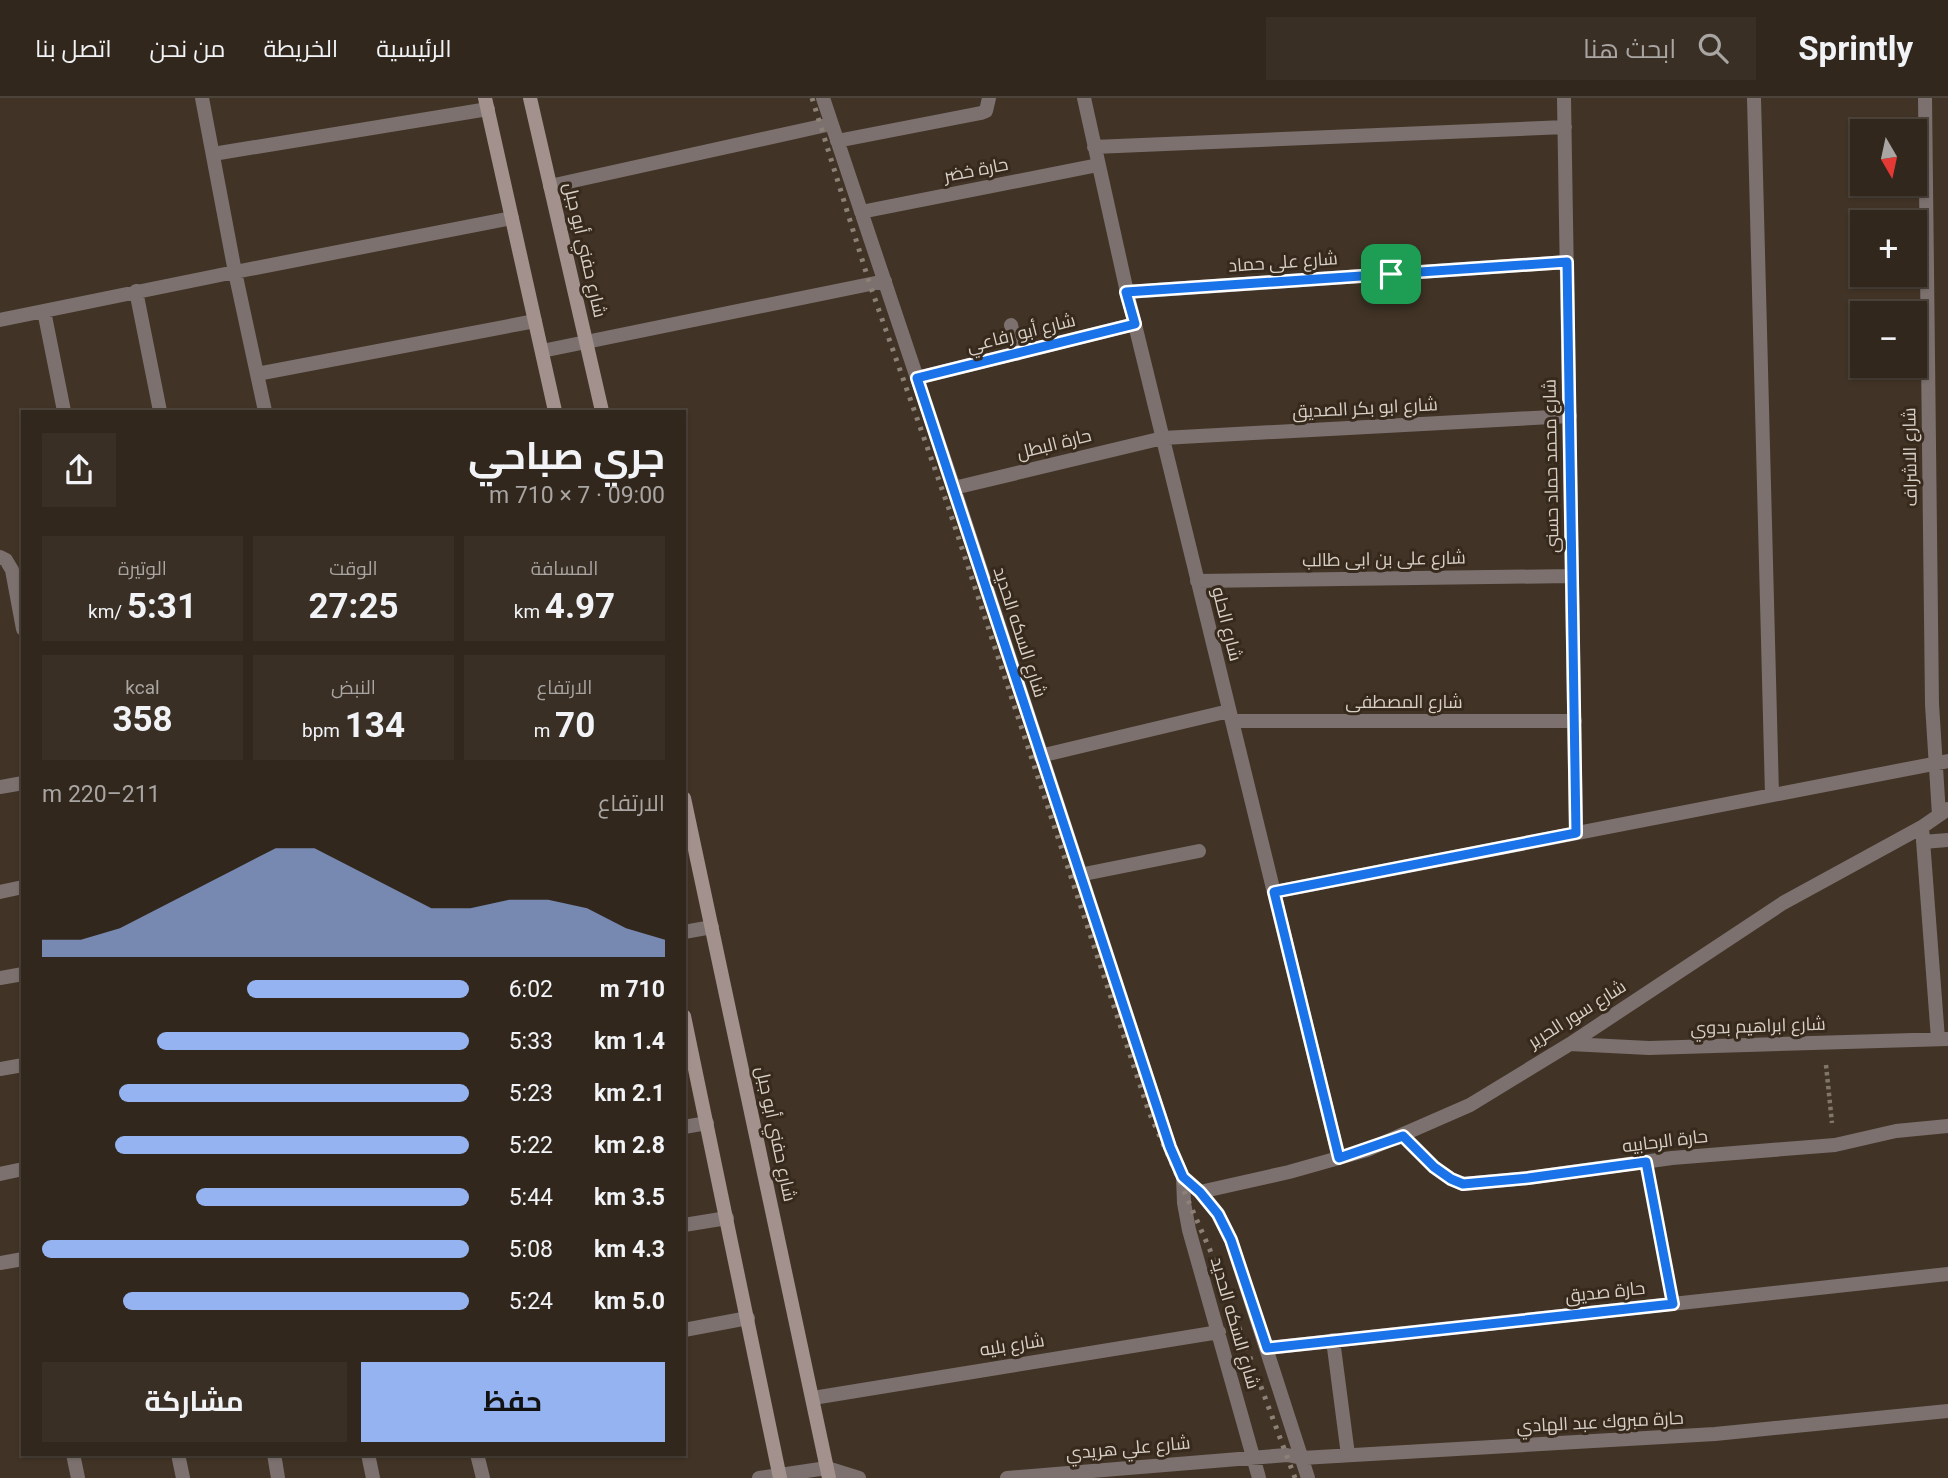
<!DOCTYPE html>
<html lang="ar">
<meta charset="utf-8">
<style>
body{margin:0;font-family:Roboto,Cairo,sans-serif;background:#392f25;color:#f1f3f6;direction:rtl;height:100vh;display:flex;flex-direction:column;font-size:26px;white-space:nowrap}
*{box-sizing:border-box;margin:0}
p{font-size:23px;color:#a8a5a3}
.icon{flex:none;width:38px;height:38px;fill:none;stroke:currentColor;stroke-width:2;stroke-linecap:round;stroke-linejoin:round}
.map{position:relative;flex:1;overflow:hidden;direction:ltr}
.details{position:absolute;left:21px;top:312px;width:665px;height:1046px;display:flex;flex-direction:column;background:#31271c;border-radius:0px;box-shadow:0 2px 5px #0004,0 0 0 2px #4c443b;direction:rtl}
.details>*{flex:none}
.needle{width:46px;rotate:171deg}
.fabs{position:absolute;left:1850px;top:21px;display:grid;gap:14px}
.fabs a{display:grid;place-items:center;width:77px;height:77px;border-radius:0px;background:#31271c;box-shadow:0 2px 5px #0004,0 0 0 2px #4c443b;font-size:35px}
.pin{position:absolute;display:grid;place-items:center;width:60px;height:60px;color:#fff;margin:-30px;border-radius:14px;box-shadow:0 4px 10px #0006}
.round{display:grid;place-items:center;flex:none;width:74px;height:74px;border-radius:0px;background:#392f25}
.headline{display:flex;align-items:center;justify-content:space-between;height:119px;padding:0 21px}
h1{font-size:38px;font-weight:700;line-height:52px}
.metrics{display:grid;grid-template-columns:repeat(3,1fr);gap:10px;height:119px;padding:7px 21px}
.metrics div{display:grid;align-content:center;border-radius:0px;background:#392f25;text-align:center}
.metrics b{font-size:35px;font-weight:700}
.metrics small{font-size:19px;font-weight:400}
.metrics p{font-size:19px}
.chart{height:196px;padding:14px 21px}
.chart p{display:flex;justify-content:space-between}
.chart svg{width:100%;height:126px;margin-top:7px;fill:#95b2f1;opacity:.7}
.button{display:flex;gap:14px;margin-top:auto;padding:14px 21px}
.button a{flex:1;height:80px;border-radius:0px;background:#95b2f1;color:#111;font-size:28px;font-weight:700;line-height:80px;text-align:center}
.button a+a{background:#392f25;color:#f1f3f6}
ul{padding:0 21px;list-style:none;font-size:23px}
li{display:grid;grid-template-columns:112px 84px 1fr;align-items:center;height:52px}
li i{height:18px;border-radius:9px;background:#95b2f1}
header{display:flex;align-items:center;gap:42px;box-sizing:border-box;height:98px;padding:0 35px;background:#31271c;border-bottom:2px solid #4c443b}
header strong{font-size:33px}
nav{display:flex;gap:38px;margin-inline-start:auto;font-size:24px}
.search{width:490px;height:63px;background:#392f25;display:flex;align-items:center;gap:18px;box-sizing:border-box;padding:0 24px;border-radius:0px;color:#a8a5a3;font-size:26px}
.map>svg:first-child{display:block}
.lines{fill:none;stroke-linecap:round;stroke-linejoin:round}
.path{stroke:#81766a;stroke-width:4.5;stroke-dasharray:3.5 3.5;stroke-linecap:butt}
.street{stroke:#7c716f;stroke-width:14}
.secondary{stroke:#a2918d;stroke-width:14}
.rail{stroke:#8c8176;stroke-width:5;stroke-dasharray:3.5 7;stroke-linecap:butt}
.route-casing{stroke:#fff;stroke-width:14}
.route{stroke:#1a73e8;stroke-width:9}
.labels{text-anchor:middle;stroke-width:6;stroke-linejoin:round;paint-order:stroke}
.street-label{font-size:18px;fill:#d8d0c7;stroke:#372a1c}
</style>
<header>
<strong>Sprintly</strong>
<div class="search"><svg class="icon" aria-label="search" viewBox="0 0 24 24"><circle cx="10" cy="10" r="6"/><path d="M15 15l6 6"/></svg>ابحث هنا</div>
<nav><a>الرئيسية</a><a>الخريطة</a><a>من نحن</a><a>اتصل بنا</a></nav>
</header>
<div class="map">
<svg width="1948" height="1380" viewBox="0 0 1948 1380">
<rect width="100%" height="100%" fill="#413426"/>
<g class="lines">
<path class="path" d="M 1826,967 L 1832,1025
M 1650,1087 L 1669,1181"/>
<path class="street" d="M 202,0 L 235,174 L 265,313
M 823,0 L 954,390 L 1170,1049 L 1183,1079 L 1200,1094 L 1218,1116 L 1231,1142 L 1308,1380
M 1084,0 L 1127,194 L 1339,1060
M 1564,0 L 1576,735
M 1754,0 L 1772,697
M 1925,0 L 1932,606 L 1939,717
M 837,43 L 981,15 L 986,13 L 989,0
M 1094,49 L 1565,29
M 213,56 L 488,11
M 550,88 L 831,26
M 861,114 L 1098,67
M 136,193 L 160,313
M 1127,194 L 1567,164
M 44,213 L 64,313
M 0,222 L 235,174 L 512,120
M 1011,227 L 1017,256
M 542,253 L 885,183
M 257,276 L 535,223
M 917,280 L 1135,226
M 954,390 L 1163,340 L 1570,318
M 0,459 L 6,462 L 12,472 L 23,531
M 1197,483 L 1572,478
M 1232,623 L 1575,623
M 1040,658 L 1229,613
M 0,689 L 23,685
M 1922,729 L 1938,941
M 1923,744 L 1948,742
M 1079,777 L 1199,753
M 0,794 L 23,789
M 1274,794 L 1948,663
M 684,834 L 712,829
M 0,880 L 23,876
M 1570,946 L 1649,950 L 1948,941
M 0,971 L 23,967
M 684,1029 L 707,1025
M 1403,1038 L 1434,1069 L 1451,1081 L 1463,1086 L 1528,1080 L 1672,1060 L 1835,1047 L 1896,1033 L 1948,1028
M 0,1076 L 23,1071
M 1183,1079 L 1184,1105 L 1189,1132 L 1259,1380
M 1200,1094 L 1289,1074 L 1367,1052 L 1470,1007 L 1570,946 L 1783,805 L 1922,729 L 1948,711
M 684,1127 L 727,1120
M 0,1165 L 23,1161
M 684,1232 L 748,1220
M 1333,1242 L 1348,1357
M 1267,1250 L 1948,1176
M 813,1300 L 1219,1234
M 73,1356 L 78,1380
M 178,1356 L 183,1380
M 274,1356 L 278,1380
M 368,1356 L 373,1380
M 477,1356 L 483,1380
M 759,1380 L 827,1370 L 859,1380
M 1007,1380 L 1287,1357 L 1302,1360 L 1715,1336 L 1948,1313"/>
<path class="secondary" d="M 485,0 L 555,313
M 530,0 L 602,313
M 684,700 L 829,1380
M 684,918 L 780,1380"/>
<path class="rail" d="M 812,0 L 870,187 L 949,411 L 1149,1014 L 1210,1152 L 1295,1380"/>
</g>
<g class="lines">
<g class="route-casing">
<path id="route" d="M 1567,164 L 1576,735 L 1274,794 L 1339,1060 L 1403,1038 L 1434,1069 L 1451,1081 L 1463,1086 L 1528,1080 L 1646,1064 L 1673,1206 L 1267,1250 L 1231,1142 L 1218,1116 L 1200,1094 L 1183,1079 L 1170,1049 L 917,280 L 1135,226 L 1126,194 Z"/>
</g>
<use href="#route" class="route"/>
</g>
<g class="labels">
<g class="street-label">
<text transform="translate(976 72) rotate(-11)" y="6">حارة خضر</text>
<text transform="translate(585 152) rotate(77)" y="6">شارع حفني أبو جبل</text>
<text transform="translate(1283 164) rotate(-4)" y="6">شارع على حماد</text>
<text transform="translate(1021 235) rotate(-14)" y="6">شارع أبو رفاعي</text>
<text transform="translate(1365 310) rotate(-3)" y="6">شارع ابو بكر الصديق</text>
<text transform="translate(1054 346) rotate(-14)" y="6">حارة البطل</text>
<text transform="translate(1910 359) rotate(-91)" y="6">شارع الاشراف</text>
<text transform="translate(1551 368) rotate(-91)" y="6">شارع محمد حماد حسنى</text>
<text transform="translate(1384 461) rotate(-1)" y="6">شارع على بن ابى طالب</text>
<text transform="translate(1227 526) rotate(76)" y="6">شارع الحلو</text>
<text transform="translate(1020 534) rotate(72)" y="6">شارع السكه الحديد</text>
<text x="1404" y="610">شارع المصطفى</text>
<text transform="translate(1577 916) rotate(-32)" y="6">شارع سور الحرير</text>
<text transform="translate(1758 928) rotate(-2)" y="6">شارع ابراهيم بدوي</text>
<text transform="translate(776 1036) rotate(78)" y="6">شارع حفني أبو جبل</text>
<text transform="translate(1665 1043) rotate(-7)" y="6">حارة الرحابيه</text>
<text transform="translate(1605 1194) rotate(-6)" y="6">حارة صديق</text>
<text transform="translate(1235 1225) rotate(74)" y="6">شارع السكه الحديد</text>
<text transform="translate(1012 1247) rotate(-9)" y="6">شارع بليه</text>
<text transform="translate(1600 1324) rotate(-3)" y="6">حارة مبروك عبد الهادي</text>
<text transform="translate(1128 1350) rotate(-5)" y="6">شارع علي هريدي</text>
</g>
</g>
</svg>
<div class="fabs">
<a><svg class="needle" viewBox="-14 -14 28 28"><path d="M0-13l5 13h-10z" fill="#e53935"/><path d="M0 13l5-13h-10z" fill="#a8a5a3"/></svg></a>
<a>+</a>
<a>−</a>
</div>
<div class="pin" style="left:1391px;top:176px;background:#1e9e55"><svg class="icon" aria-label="arrive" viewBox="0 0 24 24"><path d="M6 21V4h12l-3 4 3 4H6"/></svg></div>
<section class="details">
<div class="headline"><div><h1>جري صباحي</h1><p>09:00 · 7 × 710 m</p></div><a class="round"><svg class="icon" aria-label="share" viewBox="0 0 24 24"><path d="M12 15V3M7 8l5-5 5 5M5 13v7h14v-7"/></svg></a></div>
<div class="metrics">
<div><p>المسافة</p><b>4.97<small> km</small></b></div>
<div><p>الوقت</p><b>27:25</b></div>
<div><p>الوتيرة</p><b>5:31<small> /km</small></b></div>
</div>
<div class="metrics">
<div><p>الارتفاع</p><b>70<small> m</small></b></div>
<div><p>النبض</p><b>134<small> bpm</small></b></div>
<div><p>kcal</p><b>358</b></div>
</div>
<div class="chart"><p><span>الارتفاع</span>211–220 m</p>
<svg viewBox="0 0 160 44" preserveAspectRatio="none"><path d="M0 44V38L10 38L20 34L30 27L40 20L50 13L60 6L70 6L80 13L90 20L100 27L110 27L120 24L130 24L140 27L150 34L160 38V44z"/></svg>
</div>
<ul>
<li><b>710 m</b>6:02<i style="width:52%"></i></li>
<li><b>1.4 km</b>5:33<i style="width:73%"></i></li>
<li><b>2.1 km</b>5:23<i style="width:82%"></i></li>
<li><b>2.8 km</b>5:22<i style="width:83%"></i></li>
<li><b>3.5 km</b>5:44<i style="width:64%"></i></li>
<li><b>4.3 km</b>5:08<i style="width:100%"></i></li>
<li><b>5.0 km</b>5:24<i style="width:81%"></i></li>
</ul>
<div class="button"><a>حفظ</a><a>مشاركة</a></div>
</section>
</div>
